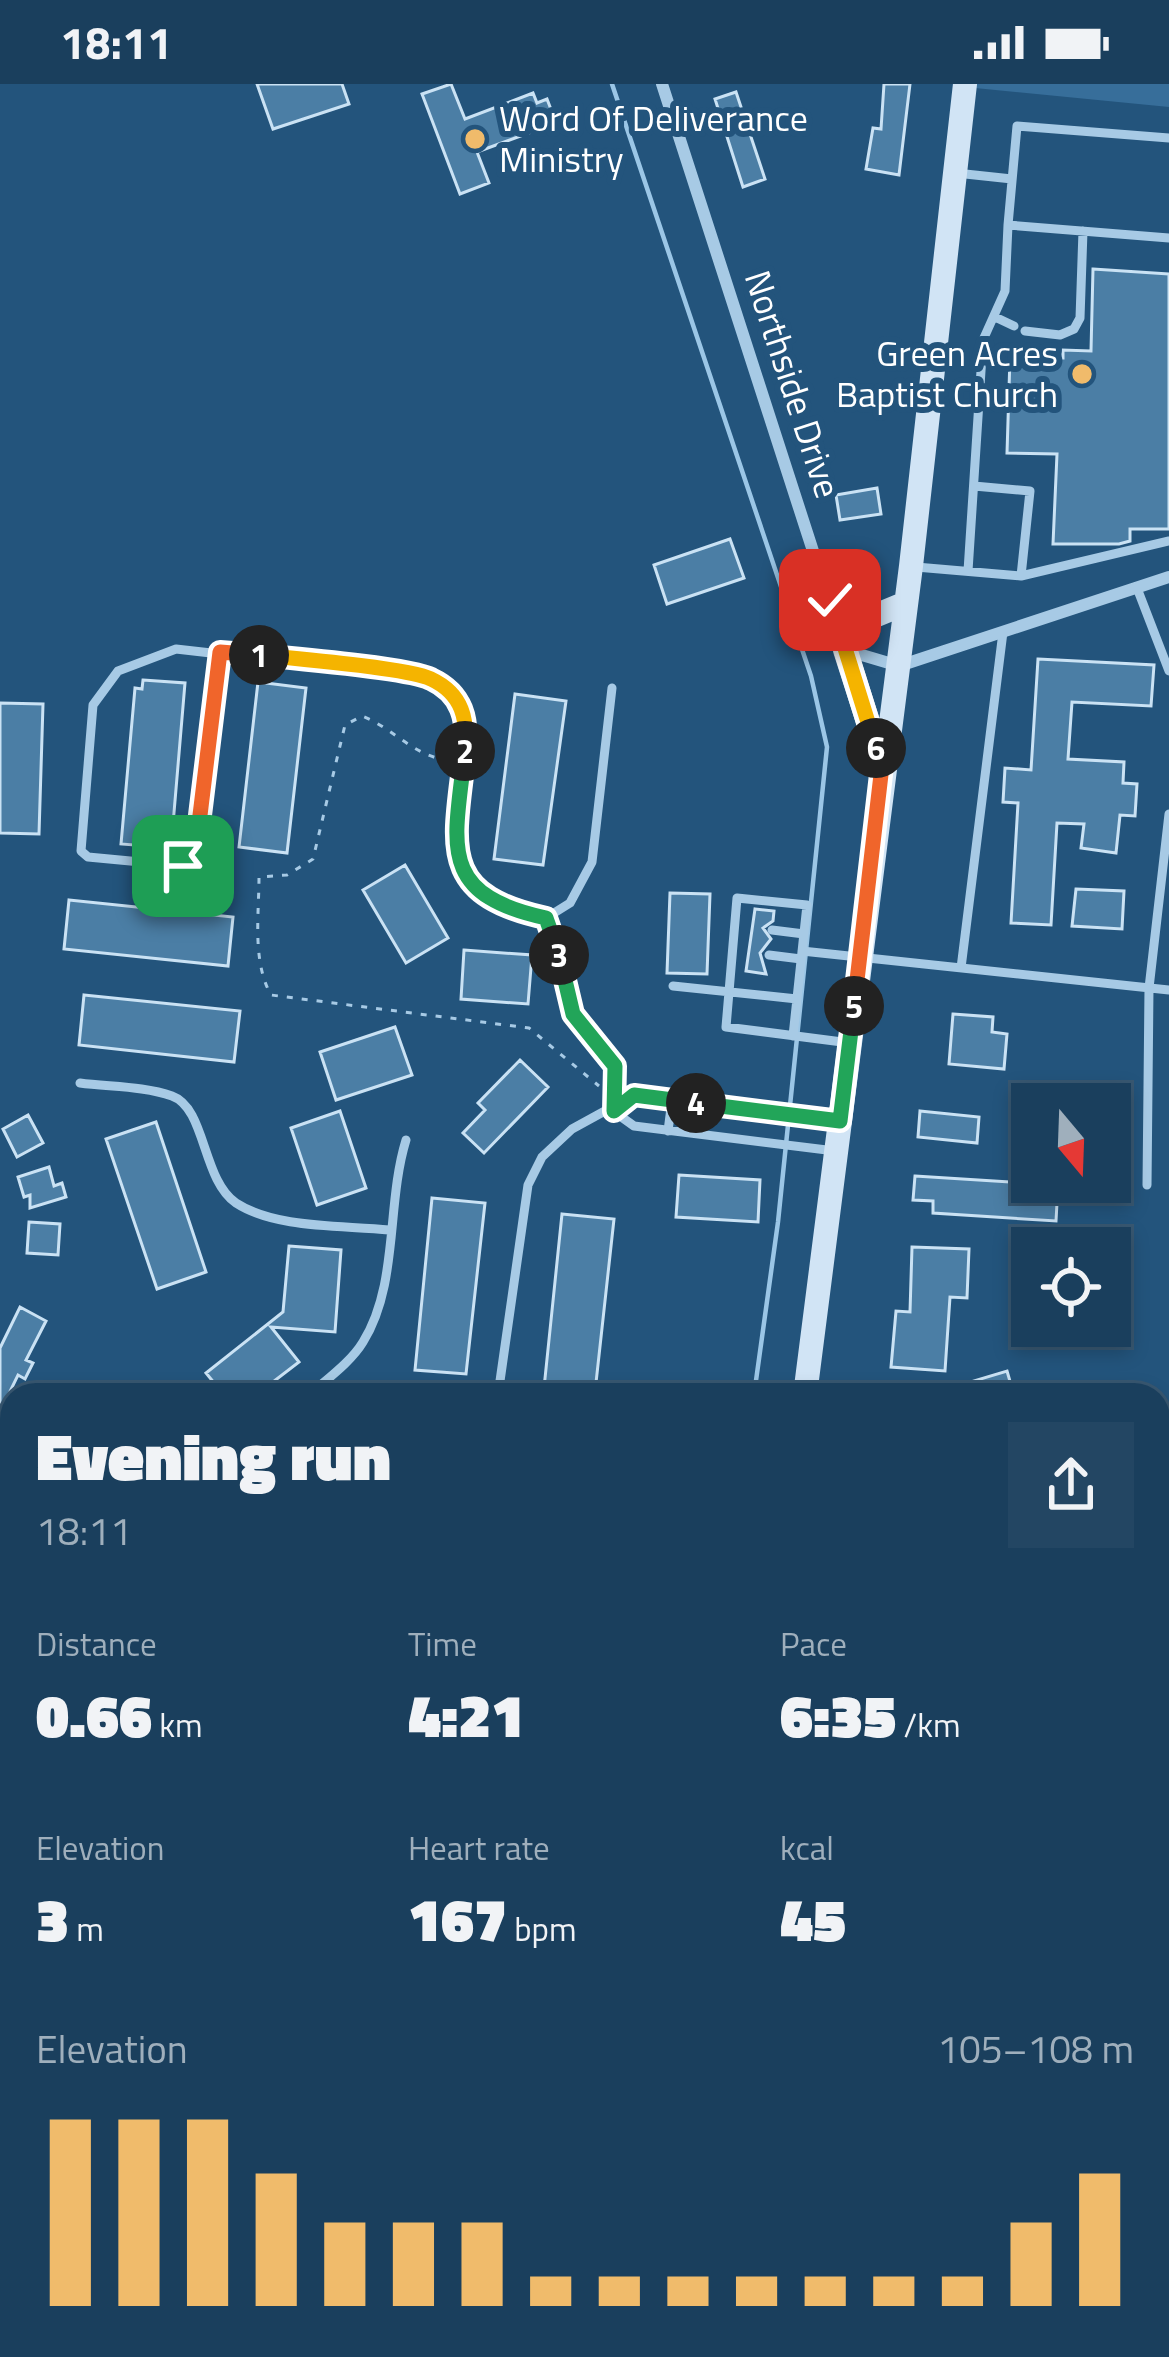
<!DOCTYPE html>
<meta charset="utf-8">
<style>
body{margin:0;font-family:"Titillium Web",sans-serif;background:#234663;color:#f1f3f6;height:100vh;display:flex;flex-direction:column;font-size:45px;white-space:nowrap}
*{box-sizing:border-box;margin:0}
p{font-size:39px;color:#9fafbc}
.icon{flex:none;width:66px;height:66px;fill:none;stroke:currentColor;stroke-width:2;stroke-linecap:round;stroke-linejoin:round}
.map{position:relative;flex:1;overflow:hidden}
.details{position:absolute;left:0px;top:1299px;width:1170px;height:975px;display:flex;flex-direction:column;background:#1a3f5d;border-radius:36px 36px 0 0;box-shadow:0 6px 18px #0003,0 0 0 3px #385872}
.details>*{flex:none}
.needle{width:78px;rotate:161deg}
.controls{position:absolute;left:1011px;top:999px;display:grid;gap:24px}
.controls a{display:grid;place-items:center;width:120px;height:120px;border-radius:0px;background:#1a3f5d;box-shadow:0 6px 18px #0003,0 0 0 3px #385872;font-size:60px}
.pin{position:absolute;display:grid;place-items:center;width:102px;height:102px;color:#fff;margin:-51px;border-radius:24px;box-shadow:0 6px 18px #0006}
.km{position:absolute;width:60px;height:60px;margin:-30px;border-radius:50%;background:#222;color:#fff;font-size:33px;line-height:60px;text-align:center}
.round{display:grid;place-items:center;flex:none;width:126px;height:126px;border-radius:0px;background:#234663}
.head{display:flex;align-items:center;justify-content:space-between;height:204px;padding:0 36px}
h1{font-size:66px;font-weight:800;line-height:90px}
.stats{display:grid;grid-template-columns:repeat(3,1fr);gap:18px;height:204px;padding:12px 36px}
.stats div{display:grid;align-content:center}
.stats b{font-size:60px;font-weight:800}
.stats small{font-size:33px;font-weight:400}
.stats p{font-size:33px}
.chart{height:336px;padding:24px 36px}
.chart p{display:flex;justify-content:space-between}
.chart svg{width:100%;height:216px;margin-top:12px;stroke:#f0bb6b;stroke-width:6}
.status{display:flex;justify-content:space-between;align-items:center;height:84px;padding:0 60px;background:#1a3f5d;direction:ltr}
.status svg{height:33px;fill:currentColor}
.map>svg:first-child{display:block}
.green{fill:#376e9a}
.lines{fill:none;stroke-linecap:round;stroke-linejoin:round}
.stream{stroke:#9bc6e6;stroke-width:4.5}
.building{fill:#4b7ea5;stroke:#cae2f4;stroke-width:3}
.path{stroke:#a7cae5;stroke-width:3;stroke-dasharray:6 9;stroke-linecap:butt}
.lane{stroke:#a7cae5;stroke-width:9}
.street{stroke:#a7cae5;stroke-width:12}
.secondary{stroke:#d1e4f5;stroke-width:24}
.split-1-casing{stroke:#fff;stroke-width:24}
.split-2-casing{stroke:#fff;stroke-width:24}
.split-3-casing{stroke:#fff;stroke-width:24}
.split-4-casing{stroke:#fff;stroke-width:24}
.split-5-casing{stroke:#fff;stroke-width:24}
.split-6-casing{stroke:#fff;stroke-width:24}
.split-7-casing{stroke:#fff;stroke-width:24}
.split-1{stroke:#f0652b;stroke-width:15}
.split-2{stroke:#f5b400;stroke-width:15}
.split-3{stroke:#22a559;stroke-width:15}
.split-4{stroke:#22a559;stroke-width:15}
.split-5{stroke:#22a559;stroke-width:15}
.split-6{stroke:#f0652b;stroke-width:15}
.split-7{stroke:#f5b400;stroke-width:15}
.poi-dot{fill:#f0bb6b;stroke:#23547c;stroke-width:4.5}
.labels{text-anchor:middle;stroke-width:12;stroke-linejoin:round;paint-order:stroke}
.poi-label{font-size:36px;fill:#fff;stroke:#23547c;text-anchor:start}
.street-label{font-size:36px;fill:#fff;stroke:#23547c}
</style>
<div class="status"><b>18:11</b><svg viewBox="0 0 49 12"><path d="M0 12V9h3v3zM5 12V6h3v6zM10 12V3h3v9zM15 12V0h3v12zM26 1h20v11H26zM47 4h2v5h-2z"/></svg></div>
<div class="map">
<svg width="1169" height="2273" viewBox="0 0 1169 2273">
<rect width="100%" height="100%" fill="#23547c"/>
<path class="green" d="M 965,0 L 1169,0 L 1169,23 L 965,3 Z"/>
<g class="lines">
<path class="stream" d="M 612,0 L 811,592 L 827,663 L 778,1138 L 754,1311
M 1158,1607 L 1169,1596
M 375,2273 L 379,2262"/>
</g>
<path class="building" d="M 257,0 L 342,0 L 349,20 L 273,45 Z
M 451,0 L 465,35 L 533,9 L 537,19 L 547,15 L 552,28 L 541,32 L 545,43 L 477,68 L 489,99 L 460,110 L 422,10 Z
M 884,0 L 910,0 L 899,91 L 866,85 L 873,44 L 881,45 Z
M 736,8 L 765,95 L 743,103 L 715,15 Z
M 1093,185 L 1169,190 L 1169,445 L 1130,445 L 1130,457 L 1119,460 L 1053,460 L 1057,370 L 1007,369 L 1010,273 L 1063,274 L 1063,266 L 1091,267 Z
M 877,404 L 881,430 L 840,436 L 836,411 Z
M 730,455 L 744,494 L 667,520 L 654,481 Z
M 1038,575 L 1154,581 L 1151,622 L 1072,618 L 1068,675 L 1124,678 L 1123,699 L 1137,700 L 1135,732 L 1120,731 L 1116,769 L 1081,764 L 1084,740 L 1057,739 L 1051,841 L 1011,839 L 1018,719 L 1003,718 L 1005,684 L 1031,686 Z
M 143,596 L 185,599 L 171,764 L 121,760 L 135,604 L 142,605 Z
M 258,598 L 306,604 L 287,769 L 239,763 Z
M 515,610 L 566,617 L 543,781 L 494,775 Z
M 0,619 L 43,620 L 39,750 L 0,749 Z
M 405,781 L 448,854 L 406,879 L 363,806 Z
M 1076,805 L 1124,807 L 1122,845 L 1072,842 Z
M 670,809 L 710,810 L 707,890 L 667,889 Z
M 69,816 L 233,833 L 228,882 L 64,865 Z
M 755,825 L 774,827 L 773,837 L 763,844 L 771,855 L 760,869 L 766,890 L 746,887 Z
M 464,866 L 532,871 L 528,920 L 461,915 Z
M 84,911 L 240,927 L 234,978 L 79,961 Z
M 953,930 L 993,933 L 992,948 L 1007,950 L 1004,985 L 949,980 Z
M 395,943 L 412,991 L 336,1016 L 320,968 Z
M 520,976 L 548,1003 L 484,1069 L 463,1049 L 485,1026 L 478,1019 Z
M 340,1027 L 366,1104 L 317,1121 L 291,1044 Z
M 920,1027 L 979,1033 L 977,1059 L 918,1053 Z
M 28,1031 L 43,1059 L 17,1073 L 3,1045 Z
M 156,1038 L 206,1188 L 157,1205 L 106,1055 Z
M 49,1083 L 54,1102 L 62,1099 L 66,1113 L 30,1124 L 30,1111 L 24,1113 L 18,1093 Z
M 679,1091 L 760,1096 L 758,1138 L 676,1133 Z
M 915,1092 L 1058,1101 L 1056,1137 L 933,1129 L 933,1117 L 913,1116 Z
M 432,1114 L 485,1119 L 466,1290 L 415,1286 Z
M 562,1130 L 614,1135 L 595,1308 L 544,1304 Z
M 29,1138 L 60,1140 L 58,1171 L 27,1169 Z
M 289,1162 L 341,1166 L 335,1248 L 271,1243 L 299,1278 L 256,1311 L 224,1311 L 206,1289 L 283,1228 Z
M 912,1163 L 969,1165 L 967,1214 L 950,1213 L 945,1287 L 891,1283 L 896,1227 L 910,1228 Z
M 20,1223 L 46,1237 L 26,1276 L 33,1279 L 25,1295 L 18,1291 L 0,1328 L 0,1264 Z
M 1007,1287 L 1014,1311 L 940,1311 L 940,1307 Z"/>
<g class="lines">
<path class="path" d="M 449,676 C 416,674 393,644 362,632 L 345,641 L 313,775 L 287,791 L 259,793 C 259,831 252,877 271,911 L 529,944 L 599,1002"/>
<path class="lane" d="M 1169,54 L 1017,42 L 1008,141 L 1169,154
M 956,89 L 1012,95
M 995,233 L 1014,242
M 1025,247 L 1060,251 L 1074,245 L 1080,234 L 1083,147
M 974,402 L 1030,407 L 1021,492
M 916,483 L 1021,492 L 1169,457
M 968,487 L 983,256 L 1005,207 L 1008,141
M 1137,504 L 1169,587
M 220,568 L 195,773 L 183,782 L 88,773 L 81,767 L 93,621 L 118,587 L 176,565 L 430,594 L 455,614 L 468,635 L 455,760 L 460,783 L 501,824 L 546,834 L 570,819 L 592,778 L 612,604
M 546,834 L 573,930 L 615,982 L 613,1027
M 772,846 L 804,850
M 802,867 L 1169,906
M 769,871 L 801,875
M 961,884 L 1003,548
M 673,902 L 797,915
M 793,952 L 807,821 L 737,814 L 726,943 L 850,959
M 80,999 C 109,1003 144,1002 172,1012 C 206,1024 202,1096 236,1119 C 276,1145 343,1141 389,1146
M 613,1027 L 634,1042 L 835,1067
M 668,1047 L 672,1016
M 1147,1101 L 1149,904 L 1169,730
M 309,1311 C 327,1295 351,1278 363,1258 C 399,1200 386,1121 406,1056
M 498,1311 L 528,1101 L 542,1073 L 572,1045 L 634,1011 L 840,1037
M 0,1952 L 12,1953
M 0,2006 L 12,2004"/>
<path class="street" d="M 662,0 L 845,566 L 899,582 L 1169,493
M 1158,1468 L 1169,1466"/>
<path class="secondary" d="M 830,516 L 872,533 L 906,519
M 845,566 L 881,678
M 805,1311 L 911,482 L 965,0
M 735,2262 L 736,2273"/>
</g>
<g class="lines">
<g class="split-1-casing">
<path id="split-1" d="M 183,782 L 195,772 L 220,568 L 259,571"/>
</g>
<g class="split-2-casing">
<path id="split-2" d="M 259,571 C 290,574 410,584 431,595 C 463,610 468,636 465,667"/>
</g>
<g class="split-3-casing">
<path id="split-3" d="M 465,667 C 455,759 435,810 546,834 L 559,871"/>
</g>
<g class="split-4-casing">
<path id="split-4" d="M 559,871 L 573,930 L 615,982 L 614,1027 L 634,1011 L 696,1019"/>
</g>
<g class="split-5-casing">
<path id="split-5" d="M 696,1019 L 840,1037 L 854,922"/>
</g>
<g class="split-6-casing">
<path id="split-6" d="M 854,922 L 882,682 L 876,664"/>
</g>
<g class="split-7-casing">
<path id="split-7" d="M 830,516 L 876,664"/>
</g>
<use href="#split-1" class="split-1"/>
<use href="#split-2" class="split-2"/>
<use href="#split-3" class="split-3"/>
<use href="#split-4" class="split-4"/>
<use href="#split-5" class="split-5"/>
<use href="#split-6" class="split-6"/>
<use href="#split-7" class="split-7"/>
</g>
<g class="poi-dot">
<circle cx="475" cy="55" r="12"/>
<circle cx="1082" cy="290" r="12"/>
</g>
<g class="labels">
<g class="poi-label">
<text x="499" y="47">Word Of Deliverance<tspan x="499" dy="41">Ministry</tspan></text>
<text x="1058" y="282" text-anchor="end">Green Acres<tspan x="1058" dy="41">Baptist Church</tspan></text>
</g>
<g class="street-label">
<text transform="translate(793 300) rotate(72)" y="13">Northside Drive</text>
</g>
</g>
</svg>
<div class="controls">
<a><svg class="needle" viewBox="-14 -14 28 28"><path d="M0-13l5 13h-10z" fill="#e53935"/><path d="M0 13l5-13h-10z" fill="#9fafbc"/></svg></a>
<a><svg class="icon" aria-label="locate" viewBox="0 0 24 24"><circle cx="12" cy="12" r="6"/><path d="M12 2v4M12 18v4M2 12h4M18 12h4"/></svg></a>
</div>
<div class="pin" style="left:183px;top:782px;background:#1e9e55"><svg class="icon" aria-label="arrive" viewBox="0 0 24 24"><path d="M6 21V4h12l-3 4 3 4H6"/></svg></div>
<div class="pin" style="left:830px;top:516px;background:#d93025"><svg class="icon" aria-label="check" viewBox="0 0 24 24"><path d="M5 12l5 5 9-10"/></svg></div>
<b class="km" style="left:259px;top:571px">1</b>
<b class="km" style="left:465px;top:667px">2</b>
<b class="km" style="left:559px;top:871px">3</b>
<b class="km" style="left:696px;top:1019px">4</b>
<b class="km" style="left:854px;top:922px">5</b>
<b class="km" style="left:876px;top:664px">6</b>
<section class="details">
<div class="head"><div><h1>Evening run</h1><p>18:11</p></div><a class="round"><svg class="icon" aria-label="share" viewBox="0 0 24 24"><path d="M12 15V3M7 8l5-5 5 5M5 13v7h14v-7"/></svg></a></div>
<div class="stats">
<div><p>Distance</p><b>0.66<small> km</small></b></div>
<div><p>Time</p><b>4:21</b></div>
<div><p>Pace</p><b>6:35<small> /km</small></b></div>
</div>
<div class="stats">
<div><p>Elevation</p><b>3<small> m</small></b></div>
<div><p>Heart rate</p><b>167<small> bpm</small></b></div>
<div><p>kcal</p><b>45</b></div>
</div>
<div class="chart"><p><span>Elevation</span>105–108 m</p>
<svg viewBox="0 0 160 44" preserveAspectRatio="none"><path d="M5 44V6M15 44V6M25 44V6M35 44V17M45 44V27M55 44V27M65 44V27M75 44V38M85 44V38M95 44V38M105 44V38M115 44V38M125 44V38M135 44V38M145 44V27M155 44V17"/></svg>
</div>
</section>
</div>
